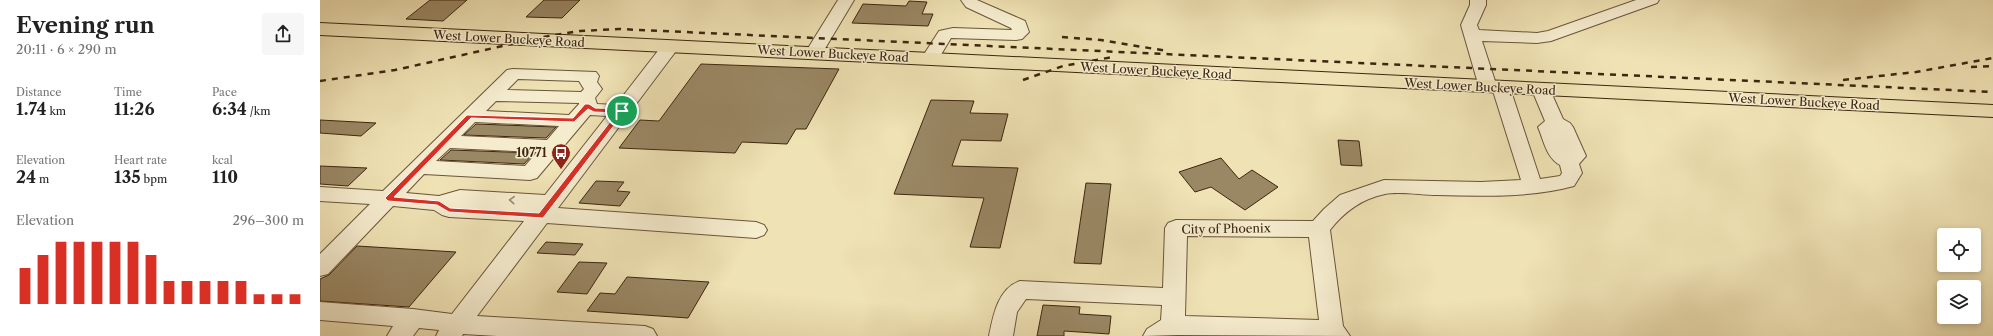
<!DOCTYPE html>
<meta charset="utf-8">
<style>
body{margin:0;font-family:"Libre Caslon Text",serif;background:#f6f6f6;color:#222;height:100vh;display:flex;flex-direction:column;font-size:15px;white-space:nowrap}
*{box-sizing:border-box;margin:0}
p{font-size:13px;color:#767676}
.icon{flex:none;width:22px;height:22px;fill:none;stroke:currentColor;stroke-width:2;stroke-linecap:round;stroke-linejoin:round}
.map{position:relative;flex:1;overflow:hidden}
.panel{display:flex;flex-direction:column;background:#fff;width:320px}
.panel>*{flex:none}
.controls{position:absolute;left:1617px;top:228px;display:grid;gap:8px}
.controls a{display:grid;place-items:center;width:44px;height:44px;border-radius:4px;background:#fff;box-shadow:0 2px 6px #0003;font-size:20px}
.pin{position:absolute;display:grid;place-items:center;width:34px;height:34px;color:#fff;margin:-17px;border:2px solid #fff;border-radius:50%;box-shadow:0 1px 4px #0007}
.round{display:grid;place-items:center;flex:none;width:42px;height:42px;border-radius:4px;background:#f6f6f6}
.summary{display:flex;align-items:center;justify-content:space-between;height:68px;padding:0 16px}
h1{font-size:22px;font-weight:700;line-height:30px}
.figures{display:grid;grid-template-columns:repeat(3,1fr);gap:6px;height:68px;padding:4px 16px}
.figures div{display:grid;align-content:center}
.figures b{font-size:17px;font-weight:700}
.figures small{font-size:11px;font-weight:400}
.figures p{font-size:11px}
.chart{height:112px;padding:8px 16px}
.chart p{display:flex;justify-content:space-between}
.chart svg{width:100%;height:72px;margin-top:4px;stroke:#d93025;stroke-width:6}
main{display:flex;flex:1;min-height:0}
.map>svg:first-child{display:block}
.building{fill:#9a8865;stroke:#3d2610}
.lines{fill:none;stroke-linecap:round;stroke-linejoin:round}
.minor-casing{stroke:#6a5539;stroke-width:2}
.major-casing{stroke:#3d2610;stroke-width:2}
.minor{fill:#f5ecce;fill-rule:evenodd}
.major{fill:#efe2b4;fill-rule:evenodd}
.rail{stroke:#3d2610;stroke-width:2.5;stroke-dasharray:6 6;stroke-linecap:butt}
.oneway{stroke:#99896f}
.route{fill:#d93025;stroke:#fff;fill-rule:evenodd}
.labels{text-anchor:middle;stroke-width:3;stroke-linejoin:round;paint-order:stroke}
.street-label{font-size:12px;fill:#3d2610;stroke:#f5ecce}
.poi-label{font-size:12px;font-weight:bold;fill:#3d2610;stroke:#f5ecce;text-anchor:end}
</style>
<main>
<section class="panel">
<div class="summary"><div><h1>Evening run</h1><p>20:11 · 6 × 290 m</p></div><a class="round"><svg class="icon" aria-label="share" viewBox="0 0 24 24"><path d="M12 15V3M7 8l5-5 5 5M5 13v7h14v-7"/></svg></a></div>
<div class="figures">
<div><p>Distance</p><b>1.74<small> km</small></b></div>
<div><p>Time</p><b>11:26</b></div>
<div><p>Pace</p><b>6:34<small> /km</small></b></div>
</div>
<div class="figures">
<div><p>Elevation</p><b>24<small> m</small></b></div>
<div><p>Heart rate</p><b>135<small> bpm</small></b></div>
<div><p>kcal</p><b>110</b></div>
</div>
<div class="chart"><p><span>Elevation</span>296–300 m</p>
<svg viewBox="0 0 160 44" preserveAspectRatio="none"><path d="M5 44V22M15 44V14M25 44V6M35 44V6M45 44V6M55 44V6M65 44V6M75 44V14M85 44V30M95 44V30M105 44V30M115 44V30M125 44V30M135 44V38M145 44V38M155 44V38"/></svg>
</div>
</section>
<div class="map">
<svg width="1673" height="336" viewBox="0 0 1673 336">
<rect width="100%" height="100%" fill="#efe2b4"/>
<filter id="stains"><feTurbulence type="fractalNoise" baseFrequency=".005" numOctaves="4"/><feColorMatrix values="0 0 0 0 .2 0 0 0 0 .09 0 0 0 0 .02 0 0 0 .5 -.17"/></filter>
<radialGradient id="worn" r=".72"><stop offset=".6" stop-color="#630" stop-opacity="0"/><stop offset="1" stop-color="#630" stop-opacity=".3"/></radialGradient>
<path class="building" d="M 110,0 L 147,0 L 123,21 L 86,19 Z
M 224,0 L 260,0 L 242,18 L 206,17 Z
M 589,1 L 607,2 L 602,14 L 613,14 L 608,26 L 532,23 L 543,4 L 586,6 Z
M 381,64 L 519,69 L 486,129 L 476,129 L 467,144 L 422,142 L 415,153 L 299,148 L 320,120 L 339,121 Z
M 611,100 L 654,101 L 650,113 L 688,114 L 681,141 L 641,140 L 632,166 L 698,168 L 680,248 L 650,247 L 664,198 L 574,194 Z
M 0,120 L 56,123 L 41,136 L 0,133 Z
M 156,124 L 236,127 L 226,138 L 144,135 Z
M 1018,140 L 1039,141 L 1042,166 L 1021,165 Z
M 131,150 L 214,153 L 204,164 L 120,160 Z
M 901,158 L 919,179 L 932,170 L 958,187 L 925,210 L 891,187 L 875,192 L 859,172 Z
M 0,166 L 47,168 L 28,186 L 0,184 Z
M 276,181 L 304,182 L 297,191 L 310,192 L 300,206 L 259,203 Z
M 766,183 L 791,184 L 781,264 L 754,263 Z
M 226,242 L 263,244 L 255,255 L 217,253 Z
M 37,246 L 136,252 L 89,307 L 0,301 L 0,279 L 9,275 Z
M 259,262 L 287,263 L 267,294 L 237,292 Z
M 307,277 L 389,282 L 368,318 L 267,311 L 280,293 L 295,294 Z
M 723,305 L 760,307 L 759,314 L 791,316 L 789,334 L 744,331 L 744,336 L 717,336 Z"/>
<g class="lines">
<g class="minor-casing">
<path id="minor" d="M 518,0 L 534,0 L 500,57 L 494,58 L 488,57 L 485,53 Z
M 641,0 L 657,0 L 705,21 L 709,32 L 702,39 L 696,40 L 631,38 L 616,63 L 610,64 L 604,63 L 601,59 L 619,31 L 633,28 L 692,30 L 691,28 L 646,7 Z
M 1150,0 L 1166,0 L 1166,5 L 1157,25 L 1159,30 L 1217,33 L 1228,31 L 1316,0 L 1339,0 L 1337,3 L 1231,41 L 1217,43 L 1162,41 L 1176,84 L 1181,83 L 1187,84 L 1190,88 L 1220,179 L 1240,176 L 1242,173 L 1240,165 C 1226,157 1224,141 1218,127 L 1225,121 L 1212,90 L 1215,86 L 1221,84 L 1227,86 L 1230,90 L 1243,119 L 1250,123 L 1253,127 L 1266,156 L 1259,164 L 1262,173 L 1254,186 C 1210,198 1163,196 1117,195 C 1102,195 1079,191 1065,194 C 1041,199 1024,212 1010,230 L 1023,326 L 1030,336 L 857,335 L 823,336 L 827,329 L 841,320 L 842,305 L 706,299 L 697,312 L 693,336 L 669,336 C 673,316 678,288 700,281 L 843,288 L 845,228 L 848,223 L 856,220 L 993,221 L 1004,209 L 1020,195 L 1064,180 L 1161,182 L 1201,180 L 1173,91 L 1168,92 L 1162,91 L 1159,87 L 1141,25 L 1150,5 ZM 867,236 L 989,237 L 999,320 L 865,316 Z
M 350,42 L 356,43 L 359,47 L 238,208 L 436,222 L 444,225 L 447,230 L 444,235 L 436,238 L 227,223 L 157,316 L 325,326 L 333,329 L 337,336 L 177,336 L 143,334 L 142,336 L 116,336 L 119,330 L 99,328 L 93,336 L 67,336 L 73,326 L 0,320 L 0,302 L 93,309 L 132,314 L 204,221 L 129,217 L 122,215 L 114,210 L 73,206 L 8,274 L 0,276 L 0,254 L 50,204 L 0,201 L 0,187 L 63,191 L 187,70 L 193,69 L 276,72 L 279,76 L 277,82 L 282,89 L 275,98 L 277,104 L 296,105 L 344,43 ZM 198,79 L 259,81 L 264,89 L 261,92 L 187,90 ZM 176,101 L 259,103 L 259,104 L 249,115 L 166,111 ZM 270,115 L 287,116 L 225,195 L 140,190 L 119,196 L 86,193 L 104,174 L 210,180 L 217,178 ZM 155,122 L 239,126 L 227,140 L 141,136 ZM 130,148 L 217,152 L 205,166 L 116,161 Z"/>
</g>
<g class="major-casing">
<path id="major" d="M 0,23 L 1673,105 L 1673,117 L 0,35 Z"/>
</g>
<use href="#minor" class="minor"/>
<use href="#major" class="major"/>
<path class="rail" d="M 742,37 L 781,40 L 847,51
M 1651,67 L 1673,66
M 703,80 L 743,66 L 793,57
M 1523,80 L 1596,72 L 1673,58
M 0,81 L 75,70 L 223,37 L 260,31 L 299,29 L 1673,92"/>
</g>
<defs><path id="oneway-chevron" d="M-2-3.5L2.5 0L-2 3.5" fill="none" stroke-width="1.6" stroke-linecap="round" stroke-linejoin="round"/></defs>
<use class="oneway" href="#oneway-chevron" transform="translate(192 200) rotate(-176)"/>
<path class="route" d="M 265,104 L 269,104 L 275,108 L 302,109 L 305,111 L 223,218 L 129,212 L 117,205 L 68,201 L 65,198 L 147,115 L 253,118 ZM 268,109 L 274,112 L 297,113 L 219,213 L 130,208 L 119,201 L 74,197 L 151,118 L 254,122 Z"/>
<defs>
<g id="bus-pin" transform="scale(1)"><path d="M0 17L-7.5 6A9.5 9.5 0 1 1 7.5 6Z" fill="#8f2418" stroke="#f5ecce"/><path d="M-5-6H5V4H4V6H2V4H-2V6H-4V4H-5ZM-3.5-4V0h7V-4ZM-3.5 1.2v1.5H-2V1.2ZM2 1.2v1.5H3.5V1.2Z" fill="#fff"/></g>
</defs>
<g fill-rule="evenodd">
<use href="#bus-pin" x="241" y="153"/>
</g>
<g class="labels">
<g class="street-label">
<text transform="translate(189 39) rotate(3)" y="4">West Lower Buckeye Road</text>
<text transform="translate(513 54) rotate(3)" y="4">West Lower Buckeye Road</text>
<text transform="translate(836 71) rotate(3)" y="4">West Lower Buckeye Road</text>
<text transform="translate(1160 87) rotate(3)" y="4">West Lower Buckeye Road</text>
<text transform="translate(1484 102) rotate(3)" y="4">West Lower Buckeye Road</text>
<text transform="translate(906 229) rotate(-1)" y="4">City of Phoenix</text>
</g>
<g class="poi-label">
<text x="227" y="157">10771</text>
</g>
</g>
<rect width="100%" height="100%" filter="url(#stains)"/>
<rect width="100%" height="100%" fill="url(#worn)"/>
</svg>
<div class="controls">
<a><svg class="icon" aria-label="locate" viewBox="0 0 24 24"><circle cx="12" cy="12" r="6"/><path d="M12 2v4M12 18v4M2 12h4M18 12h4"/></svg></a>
<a><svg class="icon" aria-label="layers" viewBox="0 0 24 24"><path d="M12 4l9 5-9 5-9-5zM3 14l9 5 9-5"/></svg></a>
</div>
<div class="pin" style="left:302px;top:111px;background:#1e9e55"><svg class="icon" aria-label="arrive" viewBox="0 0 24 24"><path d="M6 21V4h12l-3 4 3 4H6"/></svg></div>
</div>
</main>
